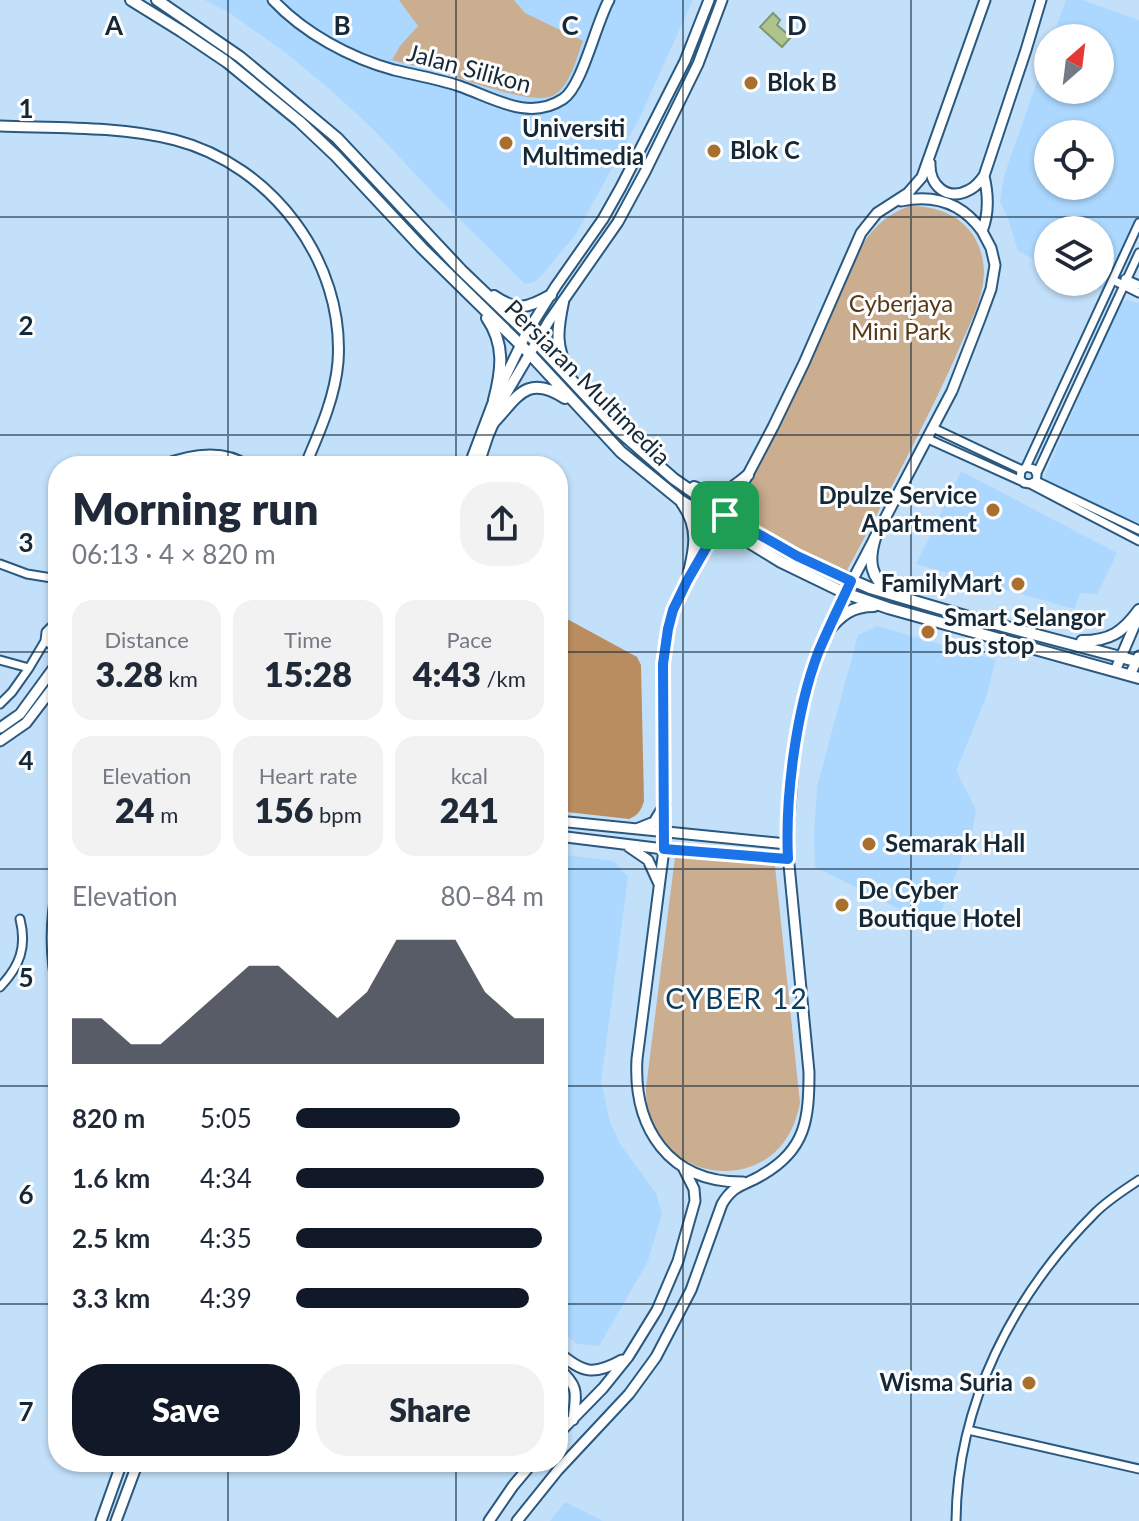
<!DOCTYPE html>
<meta charset="utf-8">
<style>
body{margin:0;font-family:Lato,sans-serif;background:#f2f2f3;color:#1f2937;height:100vh;display:flex;flex-direction:column;font-size:30px;white-space:nowrap}
*{box-sizing:border-box;margin:0}
p{font-size:26px;color:#747a83}
.icon{flex:none;width:44px;height:44px;fill:none;stroke:currentColor;stroke-width:2;stroke-linecap:round;stroke-linejoin:round}
.map{position:relative;flex:1;overflow:hidden}
.panel{position:absolute;left:48px;top:456px;width:520px;height:1016px;display:flex;flex-direction:column;background:#fff;border-radius:32px;box-shadow:0 2px 6px #0004}
.panel>*{flex:none}
.needle{width:52px;rotate:28deg}
.tools{position:absolute;left:1034px;top:24px;display:grid;gap:16px}
.tools a{display:grid;place-items:center;width:80px;height:80px;border-radius:50%;background:#fff;box-shadow:0 2px 6px #0004;font-size:40px}
.pin{position:absolute;display:grid;place-items:center;width:68px;height:68px;color:#fff;margin:-34px;border-radius:16px;box-shadow:0 4px 12px #0006}
.round{display:grid;place-items:center;flex:none;width:84px;height:84px;border-radius:32px;background:#f2f2f3}
.head{display:flex;align-items:center;justify-content:space-between;height:136px;padding:0 24px}
h1{font-size:44px;font-weight:800;line-height:60px}
.metrics{display:grid;grid-template-columns:repeat(3,1fr);gap:12px;height:136px;padding:8px 24px}
.metrics div{display:grid;align-content:center;border-radius:20px;background:#f2f2f3;text-align:center}
.metrics b{font-size:34px;font-weight:800}
.metrics small{font-size:22px;font-weight:400}
.metrics p{font-size:22px}
.chart{height:224px;padding:16px 24px}
.chart p{display:flex;justify-content:space-between}
.chart svg{width:100%;height:144px;margin-top:8px;fill:#111827;opacity:.7}
.primary-button{display:flex;gap:16px;margin-top:auto;padding:16px 24px}
.primary-button a{flex:1;height:92px;border-radius:32px;background:#111827;color:#fff;font-size:32px;font-weight:800;line-height:92px;text-align:center}
.primary-button a+a{background:#f2f2f3;color:#1f2937}
ul{padding:0 24px;list-style:none;font-size:26px}
li{display:grid;grid-template-columns:128px 96px 1fr;align-items:center;height:60px}
li i{height:20px;border-radius:10px;background:#111827}
.map>svg:first-child{display:block}
.built{fill:#acd8ff;fill-rule:evenodd}
.green{fill:#cbad90}
.forest{fill:#ba8d60}
.water{fill:#aec48a;stroke:#809571;stroke-width:2}
.lines{fill:none;stroke-linecap:round;stroke-linejoin:round}
.street-casing{stroke:#2a587e;stroke-width:11}
.secondary-casing{stroke:#2a587e;stroke-width:13}
.primary-casing{stroke:#2a587e;stroke-width:14}
.street{stroke:#fff;stroke-width:7}
.secondary{stroke:#fff;stroke-width:9}
.primary{stroke:#fff;stroke-width:10}
.route-casing{stroke:#fff;stroke-width:16}
.route{stroke:#1a73e8;stroke-width:10}
.grid{fill:none;stroke:#142838;stroke-width:2;stroke-opacity:0.55}
.poi-dot{fill:#a96f2f;stroke:#fdfdfd;stroke-width:3}
.labels{text-anchor:middle;stroke-width:6;stroke-linejoin:round;paint-order:stroke}
.street-label{font-size:24px;fill:#142838;stroke:#fdfdfd}
.poi-label{font-size:24px;font-weight:bold;fill:#142838;stroke:#fdfdfd;text-anchor:start}
.park-label{font-size:24px;fill:#583815;stroke:#fdfdfd}
.quarter-label{font-size:28px;letter-spacing:2px;fill:#083b5e;stroke:#fdfdfd}
.grid-label{font-size:26px;text-anchor:middle;font-weight:bold;fill:#142838;stroke:#fdfdfd;stroke-width:6;stroke-linejoin:round;paint-order:stroke}
</style>
<div class="map">
<svg width="1139" height="1521" viewBox="0 0 1139 1521">
<rect width="100%" height="100%" fill="#c2e0fa"/>
<path class="built" d="M 205,0 L 693,0 L 639,119 L 576,234 L 541,276 L 534,282 L 525,284 L 435,195 L 372,128 L 327,87 L 285,52 L 228,12 Z
M 1066,0 L 1082,0 L 1139,20 L 1139,216 L 1103,290 L 1085,282 L 1100,282 L 1100,230 L 1048,230 L 1048,266 L 1018,251 L 1009,221 L 1000,201 L 1004,176 L 1048,50 L 1048,90 L 1100,90 L 1100,38 L 1052,38 ZM 1048,134 L 1100,134 L 1100,186 L 1048,186 Z
M 1127,300 L 1139,303 L 1139,524 L 1046,480 L 1044,477 L 1120,303 Z
M 961,471 L 1117,553 L 1097,594 L 1082,593 L 1080,594 L 1074,609 L 916,564 Z
M 877,626 L 996,660 L 985,700 L 956,771 L 976,810 L 972,833 L 935,927 L 815,867 L 814,835 L 817,787 L 858,635 Z
M 558,854 L 614,861 L 628,877 L 601,1082 L 610,1122 L 620,1144 L 656,1193 L 662,1214 L 647,1263 L 599,1346 L 577,1344 L 558,1328 Z
M 565,1502 L 603,1521 L 550,1521 Z"/>
<path class="green" d="M 399,0 L 514,0 L 525,13 L 583,41 C 576,58 571,85 554,95 C 535,107 464,79 440,72 C 424,68 408,64 392,60 L 400,46 L 418,26 Z
M 910,206 C 951,206 982,228 984,271 C 984,301 966,331 955,358 C 922,431 884,501 846,572 L 776,537 L 732,513 C 780,427 820,339 859,250 C 873,228 885,215 910,206 Z
M 675,857 L 775,866 L 800,1103 C 797,1117 793,1130 784,1142 C 749,1189 674,1176 652,1124 C 647,1113 646,1101 646,1088 Z"/>
<path class="forest" d="M 558,614 L 637,657 L 641,665 L 644,801 C 641,811 638,815 629,819 L 558,811 Z"/>
<path class="water" d="M 773,13 L 780,20 L 777,25 L 791,37 L 782,47 L 760,27 Z"/>
<g class="lines">
<g class="street-casing">
<path id="street" d="M 1125,279 L 1139,285
M 1113,280 L 1139,293
M 933,428 L 1022,470
M 928,439 L 1021,481
M 1026,467 L 1139,223
M 1037,473 L 1139,253
M 1036,481 L 1037,475 L 1034,469 L 1026,467 L 1021,471 L 1020,479 L 1024,483 L 1030,484 L 1036,481 L 1139,530
M 1030,484 L 1139,541
M 0,564 L 27,574 L 58,579
M 45,641 L 58,649
M 0,660 L 29,668
M 0,704 L 12,692 L 29,668 L 45,641 L 46,632 L 58,620
M 0,987 C 20,966 27,947 20,919
M 968,1430 L 1139,1469
M 956,1521 C 957,1404 1013,1295 1095,1213 C 1108,1200 1124,1190 1139,1180"/>
</g>
<g class="secondary-casing">
<path id="secondary" d="M 273,0 C 304,33 350,58 394,70 C 415,75 438,79 459,86 C 492,97 528,122 563,99 C 582,87 596,23 609,0
M 0,126 C 57,128 120,126 175,140 C 272,165 345,262 338,362 C 335,398 319,433 305,466
M 930,163 C 929,185 947,202 969,190 C 976,187 979,182 984,176
M 901,201 C 935,194 962,203 982,231
M 160,466 C 188,455 222,448 248,466
M 469,466 L 494,400 L 526,334 L 556,286 L 603,219 L 621,187 L 685,61 L 709,0
M 478,466 L 488,436 L 506,394 L 549,321 L 618,222 L 645,172 L 698,64 L 722,0
M 1115,671 L 1139,615
M 1130,675 L 1139,656
M 0,728 L 20,714 L 58,662
M 0,741 L 26,723 L 58,681
M 558,821 L 787,844
M 639,828 L 654,822 L 665,804
M 558,836 L 664,849 L 788,859
M 629,847 L 648,860 L 659,884
M 58,884 C 50,921 50,955 58,992
M 743,1182 C 669,1183 633,1128 637,1059 L 664,849 L 663,664 L 668,629 L 673,610 L 687,581 L 744,482 L 773,427 L 804,363 L 861,233 L 877,213 L 908,193 L 922,177 L 985,0
M 558,1352 C 583,1373 593,1376 622,1360
M 558,1368 C 580,1387 576,1393 573,1420
M 558,1434 L 603,1388 L 628,1357 L 657,1310 L 678,1261 L 695,1201 L 694,1189 L 683,1167
M 101,1521 L 122,1462
M 116,1521 L 138,1462
M 489,1521 L 513,1486 L 533,1462
M 517,1521 L 558,1470 L 629,1394 L 656,1357 L 691,1290 L 722,1204 C 734,1184 744,1186 762,1175 C 806,1150 809,1119 809,1072 L 787,844 L 794,754 L 803,704 L 818,655 L 841,602 L 952,391 L 980,319 L 991,289 L 995,265 L 991,248 L 982,231 C 989,214 988,193 984,176 L 1026,50 L 1041,0"/>
</g>
<g class="primary-casing">
<path id="primary" d="M 131,0 L 181,31 L 227,62 L 299,121 L 336,156 L 422,248 L 530,354 L 621,452 L 680,500 L 781,562 L 845,593 L 888,608 L 1139,678
M 157,0 L 240,57 L 337,138 L 461,270 L 536,342 L 619,431 L 674,479 L 717,509 L 797,556 L 870,588 L 965,616 L 1139,662
M 494,296 C 517,312 528,308 551,295
M 563,302 C 557,331 555,346 569,373
M 487,318 C 505,344 502,370 494,400
M 493,423 C 517,398 526,373 565,398
M 694,487 C 718,500 729,491 748,475
M 682,503 C 701,529 694,552 687,581
M 875,538 C 868,561 870,577 890,592
M 828,631 C 841,615 852,606 874,606
M 1082,641 C 1110,641 1123,632 1139,610"/>
</g>
<use href="#street" class="street"/>
<use href="#secondary" class="secondary"/>
<use href="#primary" class="primary"/>
</g>
<g class="lines">
<g class="route-casing">
<path id="route" d="M 725,515 L 797,556 L 851,581 C 840,605 828,629 818,653 C 796,711 785,797 788,859 L 664,849 L 663,664 L 668,629 L 673,610 L 687,581 Z"/>
</g>
<use href="#route" class="route"/>
</g>
<path class="grid" d="M 228,0 L 228,466M 456,0 L 456,466M 683,0 L 683,1521M 911,0 L 911,1521M 0,217 L 1139,217M 0,435 L 1139,435M 0,652 L 58,652M 558,652 L 1139,652M 0,869 L 58,869M 558,869 L 1139,869M 0,1086 L 58,1086M 558,1086 L 1139,1086M 0,1304 L 58,1304M 558,1304 L 1139,1304M 228,1462 L 228,1521M 456,1462 L 456,1521"/>
<g class="poi-dot">
<circle cx="751" cy="83" r="8"/>
<circle cx="506" cy="143" r="8"/>
<circle cx="714" cy="151" r="8"/>
<circle cx="993" cy="510" r="8"/>
<circle cx="1018" cy="584" r="8"/>
<circle cx="928" cy="632" r="8"/>
<circle cx="869" cy="844" r="8"/>
<circle cx="842" cy="905" r="8"/>
<circle cx="1029" cy="1383" r="8"/>
</g>
<g class="labels">
<g class="street-label">
<text transform="translate(469 69) rotate(15)" y="8">Jalan Silikon</text>
<text transform="translate(587 383) rotate(45)" y="8">Persiaran Multimedia</text>
</g>
<g class="poi-label">
<text x="767" y="91">Blok B</text>
<text x="522" y="137">Universiti<tspan x="522" dy="28">Multimedia</tspan></text>
<text x="730" y="159">Blok C</text>
<text x="977" y="504" text-anchor="end">Dpulze Service<tspan x="977" dy="28">Apartment</tspan></text>
<text x="1002" y="592" text-anchor="end">FamilyMart</text>
<text x="944" y="626">Smart Selangor<tspan x="944" dy="28">bus stop</tspan></text>
<text x="885" y="852">Semarak Hall</text>
<text x="858" y="899">De Cyber<tspan x="858" dy="28">Boutique Hotel</tspan></text>
<text x="1013" y="1391" text-anchor="end">Wisma Suria</text>
</g>
<g class="park-label">
<text x="901" y="312">Cyberjaya<tspan x="901" dy="28">Mini Park</tspan></text>
</g>
<g class="quarter-label">
<text x="737" y="1009">CYBER 12</text>
</g>
</g>
<g class="grid-label">
<text x="114" y="35">A</text>
<text x="342" y="35">B</text>
<text x="570" y="35">C</text>
<text x="797" y="35">D</text>
<text x="26" y="118">1</text>
<text x="26" y="335">2</text>
<text x="26" y="552">3</text>
<text x="26" y="770">4</text>
<text x="26" y="987">5</text>
<text x="26" y="1204">6</text>
<text x="26" y="1421">7</text>
</g>
</svg>
<div class="tools">
<a><svg class="needle" viewBox="-14 -14 28 28"><path d="M0-13l5 13h-10z" fill="#e53935"/><path d="M0 13l5-13h-10z" fill="#747a83"/></svg></a>
<a><svg class="icon" aria-label="locate" viewBox="0 0 24 24"><circle cx="12" cy="12" r="6"/><path d="M12 2v4M12 18v4M2 12h4M18 12h4"/></svg></a>
<a><svg class="icon" aria-label="layers" viewBox="0 0 24 24"><path d="M12 4l9 5-9 5-9-5zM3 14l9 5 9-5"/></svg></a>
</div>
<div class="pin" style="left:725px;top:515px;background:#1e9e55"><svg class="icon" aria-label="arrive" viewBox="0 0 24 24"><path d="M6 21V4h12l-3 4 3 4H6"/></svg></div>
<section class="panel">
<div class="head"><div><h1>Morning run</h1><p>06:13 · 4 × 820 m</p></div><a class="round"><svg class="icon" aria-label="share" viewBox="0 0 24 24"><path d="M12 15V3M7 8l5-5 5 5M5 13v7h14v-7"/></svg></a></div>
<div class="metrics">
<div><p>Distance</p><b>3.28<small> km</small></b></div>
<div><p>Time</p><b>15:28</b></div>
<div><p>Pace</p><b>4:43<small> /km</small></b></div>
</div>
<div class="metrics">
<div><p>Elevation</p><b>24<small> m</small></b></div>
<div><p>Heart rate</p><b>156<small> bpm</small></b></div>
<div><p>kcal</p><b>241</b></div>
</div>
<div class="chart"><p><span>Elevation</span>80–84 m</p>
<svg viewBox="0 0 160 44" preserveAspectRatio="none"><path d="M0 44V30L10 30L20 38L30 38L40 30L50 22L60 14L70 14L80 22L90 30L100 22L110 6L120 6L130 6L140 22L150 30L160 30V44z"/></svg>
</div>
<ul>
<li><b>820 m</b>5:05<i style="width:66%"></i></li>
<li><b>1.6 km</b>4:34<i style="width:100%"></i></li>
<li><b>2.5 km</b>4:35<i style="width:99%"></i></li>
<li><b>3.3 km</b>4:39<i style="width:94%"></i></li>
</ul>
<div class="primary-button"><a>Save</a><a>Share</a></div>
</section>
</div>
